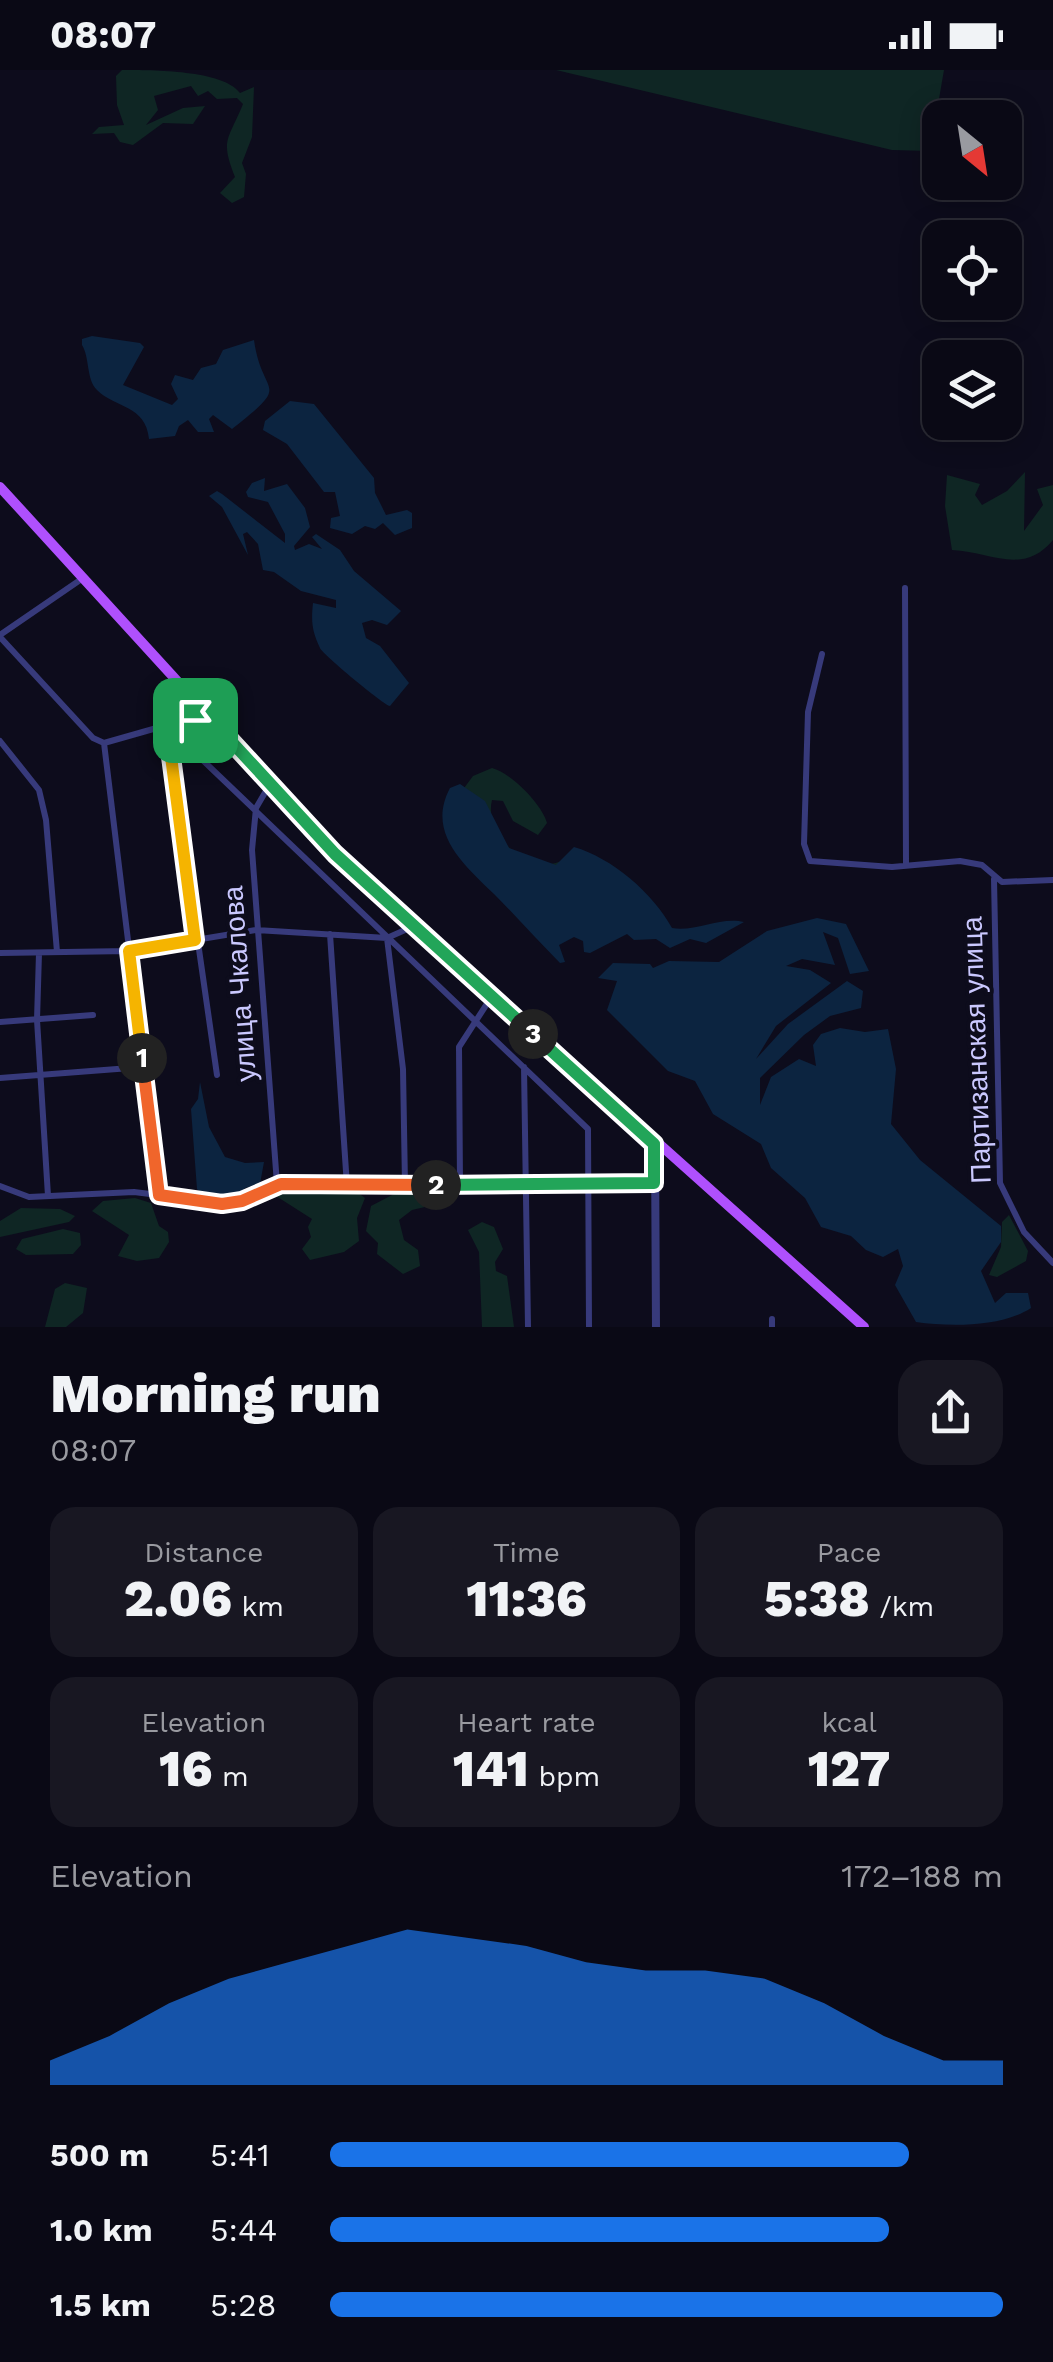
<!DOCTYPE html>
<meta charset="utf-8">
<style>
body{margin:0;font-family:"Work Sans",sans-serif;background:#181722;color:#f1f3f6;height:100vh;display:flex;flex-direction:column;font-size:38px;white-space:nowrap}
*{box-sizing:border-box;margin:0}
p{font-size:32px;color:#999aa0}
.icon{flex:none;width:55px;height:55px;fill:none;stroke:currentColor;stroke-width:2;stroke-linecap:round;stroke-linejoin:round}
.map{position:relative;height:1257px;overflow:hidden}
.drawer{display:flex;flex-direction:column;background:#0a0915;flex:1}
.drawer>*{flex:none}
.needle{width:65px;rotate:150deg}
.buttons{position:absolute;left:922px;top:30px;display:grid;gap:20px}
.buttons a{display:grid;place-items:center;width:100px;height:100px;border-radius:20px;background:#0a0915;box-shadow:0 5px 25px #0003,0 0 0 2px #2a2a34;font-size:50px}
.pin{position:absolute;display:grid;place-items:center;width:85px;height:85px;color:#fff;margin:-42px;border-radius:20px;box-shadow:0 5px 15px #0006}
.km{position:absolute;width:50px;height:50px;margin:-25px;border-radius:50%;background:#222;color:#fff;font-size:28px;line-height:50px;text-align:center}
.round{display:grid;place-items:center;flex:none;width:105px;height:105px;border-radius:30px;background:#181722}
.headline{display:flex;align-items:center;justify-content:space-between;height:170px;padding:0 50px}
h1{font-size:55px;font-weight:800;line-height:75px}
.figures{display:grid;grid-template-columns:repeat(3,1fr);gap:15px;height:170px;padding:10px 50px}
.figures div{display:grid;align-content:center;border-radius:25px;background:#181722;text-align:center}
.figures b{font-size:50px;font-weight:800}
.figures small{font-size:28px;font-weight:400}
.figures p{font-size:28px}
.chart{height:280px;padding:20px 50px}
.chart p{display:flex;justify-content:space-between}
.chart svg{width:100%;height:180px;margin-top:10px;fill:#1a73e8;opacity:.7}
ul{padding:0 50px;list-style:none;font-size:32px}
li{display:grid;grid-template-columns:160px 120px 1fr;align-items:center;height:75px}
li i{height:25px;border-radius:12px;background:#1a73e8}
.status{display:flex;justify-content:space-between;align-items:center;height:70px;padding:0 50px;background:#0a0915;direction:ltr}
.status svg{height:28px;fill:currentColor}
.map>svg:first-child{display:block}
.green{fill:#0f2624}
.water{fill:#0c2440}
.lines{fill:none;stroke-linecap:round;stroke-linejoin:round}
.minor{stroke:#373a7b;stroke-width:6}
.tertiary{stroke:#373a7b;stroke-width:8}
.primary{stroke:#af50fd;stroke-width:10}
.split-1-casing{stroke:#fff;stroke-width:20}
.split-2-casing{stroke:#fff;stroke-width:20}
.split-3-casing{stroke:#fff;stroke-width:20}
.split-4-casing{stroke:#fff;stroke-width:20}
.split-1{stroke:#f5b400;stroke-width:12}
.split-2{stroke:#f0652b;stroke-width:12}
.split-3{stroke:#22a559;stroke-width:12}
.split-4{stroke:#22a559;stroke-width:12}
.labels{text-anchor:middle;stroke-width:8;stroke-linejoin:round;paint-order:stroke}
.street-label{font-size:28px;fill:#cac8fe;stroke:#0d0c1c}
</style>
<div class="status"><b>08:07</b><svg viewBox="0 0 49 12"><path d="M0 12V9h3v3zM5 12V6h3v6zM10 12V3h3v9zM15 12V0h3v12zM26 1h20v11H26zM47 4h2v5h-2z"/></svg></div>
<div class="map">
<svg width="1053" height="1257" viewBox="0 0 1053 1257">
<rect width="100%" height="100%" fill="#0d0c1c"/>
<path class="green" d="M 122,0 C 153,0 223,0 240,23 L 254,17 L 252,67 L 242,93 L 246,104 L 244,127 L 232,133 L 220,123 L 235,107 C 220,69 228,71 243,34 L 237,28 L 217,29 L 208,21 L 198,26 L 191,16 L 154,26 L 158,40 L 146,55 L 183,38 L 205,36 L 193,54 L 163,53 L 133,75 L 120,72 L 114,63 L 92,64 L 99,57 L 124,55 L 117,35 L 116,6 Z
M 556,0 L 944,0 L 930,81 L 892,80 Z
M 1025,402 L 1024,461 L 1043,435 L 1037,419 L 1053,415 L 1053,470 C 1023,506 992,482 952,480 L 945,436 L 947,405 L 980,414 L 975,425 L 982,435 L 1007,421 Z
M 492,698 C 512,703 543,736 547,753 L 538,765 L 513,751 L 503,731 L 492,730 C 483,765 531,810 565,789 L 573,845 L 453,733 L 473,706 Z
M 290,1119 C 313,1123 348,1112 365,1128 L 357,1148 L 359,1171 L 344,1182 L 310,1190 L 302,1179 L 311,1167 L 308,1157 L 312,1149 L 276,1126 Z
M 445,1123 L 446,1132 L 412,1140 L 399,1150 L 404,1170 L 418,1180 L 420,1196 L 403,1204 L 377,1184 L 378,1173 L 366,1161 L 371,1136 L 394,1124 Z
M 135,1128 L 151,1133 L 159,1156 L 168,1162 L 169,1172 L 159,1188 L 137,1191 L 118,1186 L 129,1165 L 92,1141 L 103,1131 Z
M 21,1138 L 60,1139 L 75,1146 L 69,1152 L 0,1167 L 0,1151 Z
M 1009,1145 L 1028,1181 L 1026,1191 L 997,1207 L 989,1205 L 1001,1177 L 1002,1152 Z
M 482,1152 L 494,1157 L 503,1179 L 495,1192 L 496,1201 L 507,1206 L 514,1257 L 482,1257 L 479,1182 L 468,1160 Z
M 63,1159 L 80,1163 L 81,1175 L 73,1184 L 26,1185 L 16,1179 L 22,1169 Z
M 65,1213 L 87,1218 L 83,1243 L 66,1257 L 45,1257 L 55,1219 Z"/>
<path class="water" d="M 92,266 L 140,273 L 144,277 L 123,315 L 172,335 L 178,329 L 171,314 L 175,305 L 193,310 L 201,298 L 216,294 L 223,280 L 254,270 C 262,329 294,310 232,359 L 213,345 L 209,349 L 214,362 L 198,362 L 188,350 L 179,356 L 175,366 L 149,369 C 146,335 115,338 97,320 C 86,309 90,288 82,275 L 82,269 Z
M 290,331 L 314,334 L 374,408 L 375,423 L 386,445 L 407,440 L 412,443 L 412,458 L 395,465 L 383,453 L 375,459 L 365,456 L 352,464 L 330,458 L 331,448 L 340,446 L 335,422 L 324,422 L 287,374 L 263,360 L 265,351 Z
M 265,408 L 264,421 L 287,414 L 305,438 L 310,457 L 294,476 L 295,480 L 309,474 L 322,479 L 312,467 L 316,464 L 340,480 L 354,501 L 401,541 L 387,555 L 372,550 L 362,553 L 366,568 L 380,576 L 409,613 L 390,636 C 385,636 322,584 320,578 C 312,561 311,552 313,533 L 336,538 L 336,530 L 301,521 L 274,502 L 263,500 L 258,474 L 247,462 L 243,464 L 248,485 L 222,437 L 209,426 L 217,421 L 222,424 L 285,473 L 285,464 L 268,432 L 248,427 L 246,422 L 252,413 Z
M 460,714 L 485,731 L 509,778 L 556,795 L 574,777 C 612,788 653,823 672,858 C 696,862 721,846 744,852 L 706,873 L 690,869 L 670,878 L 656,869 L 634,870 L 627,864 L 590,883 L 584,882 L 583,871 L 574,867 L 559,875 L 565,892 L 560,893 C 538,871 517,847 494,824 C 464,795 426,763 450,718 Z
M 817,848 L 846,854 L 869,901 L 850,904 L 838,868 L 823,862 L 835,895 L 802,889 L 786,896 L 810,900 L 831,913 L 776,956 L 756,989 L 788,954 L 847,911 L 863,921 L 861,938 L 830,946 L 804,965 L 760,1008 L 760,1035 L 771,1007 L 799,989 L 816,996 L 813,975 L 821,964 L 840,958 L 865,962 L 888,959 L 896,999 L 891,1054 L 920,1090 L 1001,1156 L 1001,1172 L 981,1201 L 995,1233 L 1006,1223 L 1028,1223 L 1031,1238 C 1002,1257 951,1257 916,1252 L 895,1215 L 903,1196 L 898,1179 L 883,1187 L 866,1180 L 851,1166 L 821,1157 L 805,1128 L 771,1098 L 761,1074 L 713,1044 L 695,1011 L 668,1001 L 607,940 L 617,911 L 598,908 L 613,893 L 650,894 L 653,898 L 669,891 L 719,892 L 767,861 Z
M 200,1012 L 209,1057 L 225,1087 L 245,1093 L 264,1092 L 260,1114 L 245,1118 L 236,1128 L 215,1123 L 203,1125 L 197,1119 L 191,1039 L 198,1029 Z"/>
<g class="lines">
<path class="minor" d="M 905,518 L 906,795
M 0,565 L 83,508
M 0,567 L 93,668 L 104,673 L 159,1125
M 822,584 L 808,642 L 804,774 L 810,791 L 892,797 L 960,791 L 982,795 L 1002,812 L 1053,810
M 167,656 L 588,1059 L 589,1257
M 167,656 L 217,1005
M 0,671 L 39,720 L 46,750 L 57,882
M 104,673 L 206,644
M 270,714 L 256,738 L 252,780 L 277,1114
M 994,809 L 1000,1113 L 1024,1162 L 1053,1193
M 330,864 L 347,1116
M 387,868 L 403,999 L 405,1115
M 0,883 L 129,881 L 256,860 L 387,868 L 414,856
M 39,883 L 37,950 L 48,1126
M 0,952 L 93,945
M 524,997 L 528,1257
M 0,1008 L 143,997
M 460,1115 L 459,977 L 492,926
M 0,1116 L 29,1127 L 134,1122 L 222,1133 L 243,1131 L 281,1114 L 653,1113
M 772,1249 L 772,1257"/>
<path class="tertiary" d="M 655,1073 L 656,1257"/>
<path class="primary" d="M 0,417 L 335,784 L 864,1257"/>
</g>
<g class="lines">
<g class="split-1-casing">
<path id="split-1" d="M 142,988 L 129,881 L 195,870 L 167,656 L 195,650"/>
</g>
<g class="split-2-casing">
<path id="split-2" d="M 142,988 L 159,1125 L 222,1134 L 242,1131 L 281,1114 L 436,1115"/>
</g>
<g class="split-3-casing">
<path id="split-3" d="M 436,1115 L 654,1113 L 654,1074 L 533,964"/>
</g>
<g class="split-4-casing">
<path id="split-4" d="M 195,650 L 206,644 L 335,784 L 533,964"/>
</g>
<use href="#split-1" class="split-1"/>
<use href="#split-2" class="split-2"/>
<use href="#split-3" class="split-3"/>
<use href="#split-4" class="split-4"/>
</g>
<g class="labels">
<g class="street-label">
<text transform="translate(239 914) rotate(-94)" y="10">улица Чкалова</text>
<text transform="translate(976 980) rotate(-92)" y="10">Партизанская улица</text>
</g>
</g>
</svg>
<div class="buttons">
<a><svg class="needle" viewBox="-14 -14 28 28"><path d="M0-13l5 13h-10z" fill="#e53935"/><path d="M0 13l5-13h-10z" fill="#999aa0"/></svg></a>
<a><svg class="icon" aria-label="locate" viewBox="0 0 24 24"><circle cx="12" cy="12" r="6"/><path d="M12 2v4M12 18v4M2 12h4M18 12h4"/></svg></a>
<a><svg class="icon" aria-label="layers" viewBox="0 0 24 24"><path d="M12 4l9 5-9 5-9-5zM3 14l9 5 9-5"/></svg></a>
</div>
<div class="pin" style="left:195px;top:650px;background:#1e9e55"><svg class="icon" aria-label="arrive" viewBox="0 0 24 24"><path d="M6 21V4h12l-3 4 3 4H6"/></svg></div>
<b class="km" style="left:142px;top:988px">1</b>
<b class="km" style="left:436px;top:1115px">2</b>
<b class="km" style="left:533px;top:964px">3</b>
</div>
<section class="drawer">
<div class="headline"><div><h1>Morning run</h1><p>08:07</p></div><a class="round"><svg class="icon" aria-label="share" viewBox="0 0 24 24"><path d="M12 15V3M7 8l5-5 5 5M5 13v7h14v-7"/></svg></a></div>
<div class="figures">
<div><p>Distance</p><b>2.06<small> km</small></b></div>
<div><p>Time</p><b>11:36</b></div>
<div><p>Pace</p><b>5:38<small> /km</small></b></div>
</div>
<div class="figures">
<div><p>Elevation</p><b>16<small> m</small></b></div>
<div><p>Heart rate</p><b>141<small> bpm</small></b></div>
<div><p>kcal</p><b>127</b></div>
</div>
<div class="chart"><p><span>Elevation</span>172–188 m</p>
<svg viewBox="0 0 160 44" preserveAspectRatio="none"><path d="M0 44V38L10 32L20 24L30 18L40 14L50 10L60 6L70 8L80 10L90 14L100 16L110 16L120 18L130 24L140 32L150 38L160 38V44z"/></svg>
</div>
<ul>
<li><b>500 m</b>5:41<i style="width:86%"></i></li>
<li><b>1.0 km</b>5:44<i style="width:83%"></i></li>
<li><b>1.5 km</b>5:28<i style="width:100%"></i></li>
</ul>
</section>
